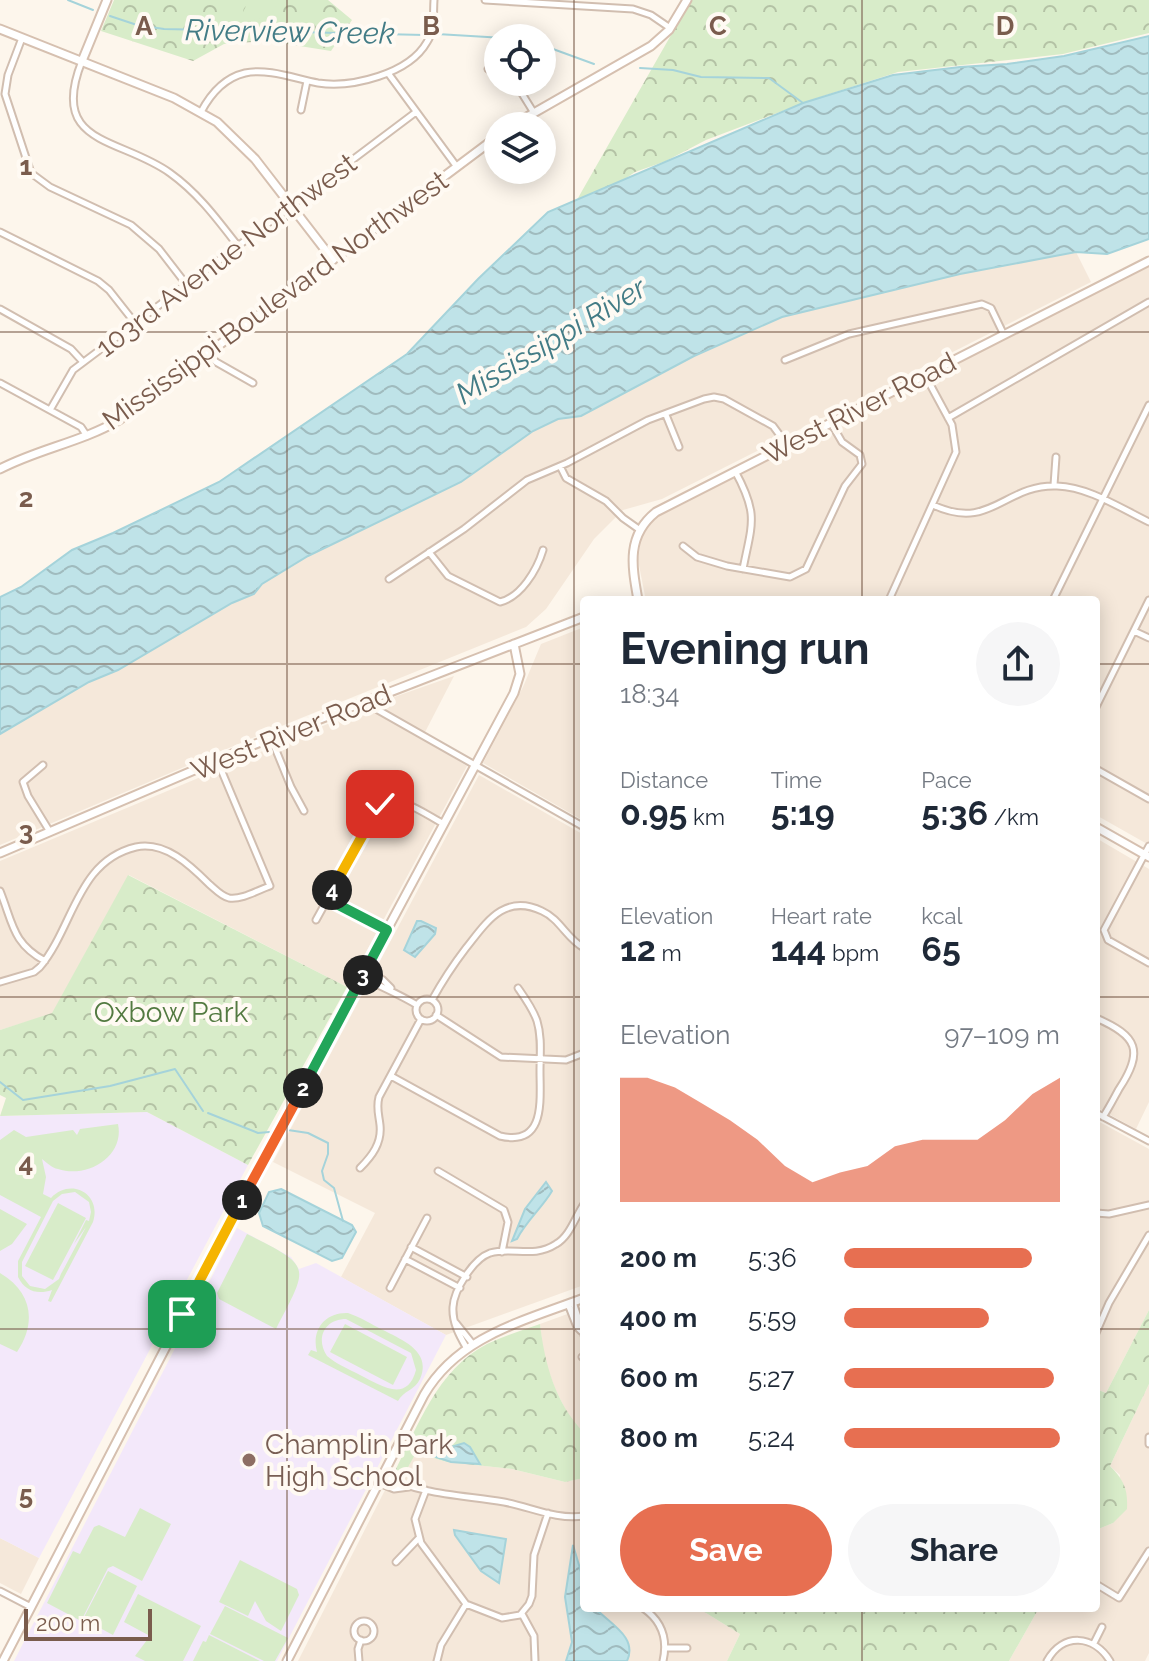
<!DOCTYPE html>
<meta charset="utf-8">
<style>
body{margin:0;font-family:Raleway,sans-serif;background:#f6f6f7;color:#1f2937;height:100vh;display:flex;flex-direction:column;font-size:30px;white-space:nowrap}
*{box-sizing:border-box;margin:0}
p{font-size:26px;color:#747a83}
.icon{flex:none;width:44px;height:44px;fill:none;stroke:currentColor;stroke-width:2;stroke-linecap:round;stroke-linejoin:round}
.map{position:relative;flex:1;overflow:hidden}
.details{position:absolute;left:580px;top:596px;width:520px;height:1016px;display:flex;flex-direction:column;background:#fff;border-radius:8px;box-shadow:0 4px 20px #0003}
.details>*{flex:none}
.fabs{position:absolute;left:484px;top:24px;display:grid;gap:16px}
.fabs a{display:grid;place-items:center;width:72px;height:72px;border-radius:50%;background:#fff;box-shadow:0 4px 20px #0003;font-size:40px}
.scale{position:absolute;left:24px;bottom:20px;width:128px;box-sizing:border-box;padding-left:8px;border:4px solid #7a5c4d;border-top:0;font-size:22px;line-height:28px;white-space:nowrap;color:#7a5c4d;-webkit-text-stroke:6px #fffaf3;paint-order:stroke}
.pin{position:absolute;display:grid;place-items:center;width:68px;height:68px;color:#fff;margin:-34px;border-radius:16px;box-shadow:0 4px 12px #0006}
.km{position:absolute;width:40px;height:40px;margin:-20px;border-radius:50%;background:#222;color:#fff;font-size:22px;line-height:40px;text-align:center}
.round{display:grid;place-items:center;flex:none;width:84px;height:84px;border-radius:42px;background:#f6f6f7}
.summary{display:flex;align-items:center;justify-content:space-between;height:136px;padding:0 40px}
h1{font-size:44px;font-weight:700;line-height:60px}
.stats{display:grid;grid-template-columns:repeat(3,1fr);gap:12px;height:136px;padding:8px 40px}
.stats div{display:grid;align-content:center}
.stats b{font-size:34px;font-weight:700}
.stats small{font-size:22px;font-weight:400}
.stats p{font-size:22px}
.chart{height:224px;padding:16px 40px}
.chart p{display:flex;justify-content:space-between}
.chart svg{width:100%;height:144px;margin-top:8px;fill:#e76f51;opacity:.7}
.primary-button{display:flex;gap:16px;margin-top:auto;padding:16px 40px}
.primary-button a{flex:1;height:92px;border-radius:48px;background:#e76f51;color:#fff;font-size:32px;font-weight:700;line-height:92px;text-align:center}
.primary-button a+a{background:#f6f6f7;color:#1f2937}
ul{padding:0 40px;list-style:none;font-size:26px}
li{display:grid;grid-template-columns:128px 96px 1fr;align-items:center;height:60px}
li i{height:20px;border-radius:10px;background:#e76f51}
.map>svg:first-child{display:block}
.residential{fill:#f5e8da}
.education{fill:#f3e8fa}
.park{fill:url(#park-crowns)}
.pitch{fill:#d8ecc9;fill-rule:evenodd}
.water{fill:url(#water-waves);stroke:#a5d3da;stroke-width:2}
.lines{fill:none;stroke-linecap:round;stroke-linejoin:round}
.stream{stroke:#a5d3da;stroke-width:2}
.street-casing{stroke:#d1beb0;stroke-width:9}
.secondary-casing{stroke:#d6c0b0;stroke-width:11}
.street{stroke:#fff;stroke-width:5}
.secondary{stroke:#fff;stroke-width:7}
.split-1-casing{stroke:#fff;stroke-width:16}
.split-2-casing{stroke:#fff;stroke-width:16}
.split-3-casing{stroke:#fff;stroke-width:16}
.split-4-casing{stroke:#fff;stroke-width:16}
.split-5-casing{stroke:#fff;stroke-width:16}
.split-1{stroke:#f5b400;stroke-width:10}
.split-2{stroke:#f0652b;stroke-width:10}
.split-3{stroke:#22a559;stroke-width:10}
.split-4{stroke:#22a559;stroke-width:10}
.split-5{stroke:#f5b400;stroke-width:10}
.grid{fill:none;stroke:#7a5c4d;stroke-width:2;stroke-opacity:0.55}
.education-dot{fill:#8d6e63;stroke:#fffaf3;stroke-width:3}
.labels{text-anchor:middle;stroke-width:8;stroke-linejoin:round;paint-order:stroke}
.street-label{font-size:28px;fill:#7a5c4d;stroke:#fffaf3}
.park-label{font-size:28px;fill:#537a41;stroke:#fffaf3}
.education-label{font-size:28px;fill:#785e54;stroke:#fffaf3;text-anchor:start}
.water-label{font-size:30px;font-style:italic;fill:#437c86;stroke:#fffaf3}
.grid-label{font-size:26px;text-anchor:middle;font-weight:bold;fill:#7a5c4d;stroke:#fffaf3;stroke-width:8;stroke-linejoin:round;paint-order:stroke}
</style>
<div class="map">
<svg width="1149" height="1661" viewBox="0 0 1149 1661">
<defs>
<pattern id="park-crowns" width="20" height="18" patternUnits="userSpaceOnUse" patternTransform="scale(2)"><rect width="20" height="18" fill="#d8ecc9"/><path d="M2 6a3 3 0 1 1 6 0M12 15a3 3 0 1 1 6 0" fill="none" stroke="#b4c2a5"/></pattern>
<pattern id="water-waves" width="16" height="10" patternUnits="userSpaceOnUse" patternTransform="scale(2)"><rect width="16" height="10" fill="#bfe3e8"/><path d="M0 5q4-4 8 0t8 0" fill="none" stroke="#a0bbbe"/></pattern>
</defs>
<rect width="100%" height="100%" fill="#fdf6ec"/>
<path class="residential" d="M 1076,252 L 1091,282 L 662,499 L 623,510 L 594,539 L 546,609 L 526,627 L 274,729 L 0,845 L 0,734 L 89,682 L 118,670 L 232,603 L 254,594 L 262,584 L 308,556 L 461,482 L 533,431 L 558,419 L 581,416 L 694,356 L 782,317 L 960,274 Z
M 1149,265 L 1149,845 L 1096,815 L 1096,600 L 688,600 L 645,596 L 638,560 L 641,539 L 647,526 L 662,513 Z
M 584,627 L 584,821 L 483,763 L 523,687 L 541,644 Z
M 454,676 L 422,738 L 467,766 L 347,987 L 129,875 L 52,1014 L 0,1030 L 0,861 L 380,702 Z
M 479,775 L 584,835 L 584,1285 L 446,1335 L 341,1277 L 375,1213 L 273,1162 Z
M 1096,838 L 1149,869 L 1149,1102 L 1136,1129 L 1096,1107 Z
M 1096,1120 L 1149,1149 L 1149,1310 L 1106,1393 L 1096,1389 Z
M 584,1308 L 584,1433 L 571,1420 L 556,1391 L 544,1359 L 540,1324 Z
M 1149,1384 L 1149,1433 L 1146,1441 L 1149,1450 L 1149,1653 L 1145,1661 L 1009,1661 L 1039,1608 L 1096,1608 L 1096,1530 L 1113,1523 L 1120,1475 L 1110,1466 Z
M 416,1453 L 447,1462 L 512,1469 L 565,1482 L 584,1478 L 584,1608 L 698,1608 L 740,1634 L 727,1661 L 298,1661 L 384,1492 L 395,1477 L 402,1477 Z
M 0,1538 L 39,1558 L 21,1594 L 0,1583 Z"/>
<path class="education" d="M 147,1112 L 248,1165 L 39,1558 L 0,1538 L 0,1116 Z
M 237,1228 L 291,1257 L 299,1269 L 316,1263 L 446,1335 L 277,1661 L 14,1661 Z"/>
<path class="park" d="M 114,0 L 328,0 L 352,20 L 331,51 L 268,41 L 224,44 L 193,61 L 101,31 Z
M 691,0 L 1149,0 L 1149,33 L 1063,54 L 898,72 L 867,82 L 817,98 L 706,140 L 666,161 L 635,172 L 593,201 L 570,212 Z
M 128,875 L 347,987 L 248,1165 L 147,1112 L 0,1116 L 6,1098 L 0,1095 L 0,1030 L 52,1013 Z
M 1149,1310 L 1149,1384 L 1110,1466 C 1124,1480 1128,1489 1127,1509 L 1113,1523 L 1096,1530 L 1096,1389 L 1106,1393 Z
M 540,1324 C 545,1365 555,1402 584,1433 L 584,1478 L 565,1482 L 512,1469 L 447,1462 L 416,1453 L 402,1478 L 395,1477 L 394,1473 C 418,1426 437,1370 487,1344 C 504,1336 522,1330 540,1324 Z
M 698,1608 L 1039,1608 L 1009,1661 L 727,1661 L 740,1634 Z"/>
<path class="pitch" d="M 249,0 L 276,0 L 279,2 L 270,16 L 255,20 L 243,12 Z
M 118,1124 C 125,1156 87,1179 58,1169 C 52,1168 46,1162 42,1159 L 46,1177 L 43,1194 L 51,1198 C 71,1177 102,1194 93,1222 L 51,1302 L 48,1301 L 52,1290 C 37,1295 25,1291 18,1277 L 18,1261 L 41,1217 L 0,1195 L 0,1140 L 14,1130 L 26,1137 L 73,1130 L 77,1135 L 80,1129 ZM 75,1192 L 89,1202 L 91,1212 L 89,1221 L 86,1220 L 74,1244 L 86,1227 L 61,1274 L 67,1258 L 59,1279 L 45,1289 L 30,1286 L 22,1276 L 22,1262 L 53,1201 L 62,1194 Z
M 58,1203 L 86,1218 L 53,1280 L 25,1266 Z
M 0,1209 L 27,1224 L 12,1244 L 0,1251 Z
M 247,1234 C 313,1267 309,1265 276,1329 L 219,1299 L 217,1293 Z
M 0,1273 C 32,1292 37,1322 17,1352 L 0,1344 Z
M 348,1313 C 360,1317 371,1324 383,1330 C 402,1340 432,1351 420,1379 C 415,1390 403,1391 398,1401 L 308,1355 L 311,1350 L 317,1352 C 311,1330 325,1312 348,1313 ZM 346,1319 L 411,1353 L 416,1370 C 407,1404 380,1385 360,1375 C 349,1369 336,1364 327,1356 C 315,1338 325,1319 346,1319 Z
M 345,1324 L 407,1357 L 393,1385 L 330,1352 Z
M 140,1508 L 171,1524 L 142,1581 L 113,1566 L 108,1568 L 81,1621 L 47,1603 L 73,1551 L 80,1554 L 94,1527 L 99,1525 L 125,1537 Z
M 240,1560 L 297,1589 L 299,1595 L 281,1631 L 266,1621 L 255,1601 L 248,1616 L 219,1602 Z
M 108,1571 L 137,1586 L 113,1635 L 83,1619 Z
M 138,1594 L 201,1626 L 183,1661 L 145,1661 L 135,1656 L 150,1636 L 124,1622 Z
M 225,1606 L 288,1638 L 275,1661 L 264,1661 L 210,1634 Z
M 209,1635 L 260,1661 L 193,1661 L 203,1641 L 206,1642 Z"/>
<path class="water" d="M 1149,36 L 1149,239 L 1107,254 L 1076,252 L 960,274 L 782,317 L 694,356 L 581,416 L 558,419 L 533,431 L 461,482 L 308,556 L 262,584 L 254,594 L 232,603 L 118,670 L 89,682 L 0,734 L 0,597 L 21,587 L 72,550 L 113,533 L 219,482 L 407,354 L 478,279 L 548,212 L 803,103 L 893,75 L 960,67 L 1007,64 L 1064,56 Z
M 417,921 L 421,921 L 436,928 L 435,934 L 415,957 L 404,950 Z
M 546,1182 L 552,1191 C 542,1208 526,1221 517,1239 L 512,1241 L 525,1209 Z
M 281,1189 L 352,1225 L 356,1232 L 342,1258 L 332,1261 L 263,1226 L 259,1213 L 269,1192 Z
M 464,1443 L 470,1447 L 480,1464 L 451,1462 L 427,1454 Z
M 454,1530 L 506,1539 L 499,1583 L 481,1571 L 455,1535 Z
M 573,1545 L 584,1582 L 584,1608 L 595,1608 C 610,1624 638,1637 627,1661 L 566,1661 L 572,1642 L 565,1597 Z"/>
<g class="lines">
<path class="stream" d="M 68,0 L 93,10
M 110,16 L 137,25 L 164,29 L 424,35
M 437,34 L 504,38
M 542,45 L 594,64
M 640,68 L 673,70 L 701,77 L 769,78 L 803,103
M 0,1082 L 23,1100 L 110,1086 L 175,1069 L 203,1111
M 208,1113 L 258,1133 L 269,1132
M 288,1130 L 308,1133 L 328,1143 L 328,1154 L 322,1171 L 324,1180 L 334,1188 L 343,1221"/>
<g class="street-casing">
<path id="street" d="M 485,0 L 633,9 L 651,15 L 670,28
M 22,38 L 8,75 L 5,94 L 31,173 L 50,187 L 131,225 L 159,249 L 186,284
M 82,61 C 48,146 120,137 170,173 C 198,193 217,219 238,246
M 488,69 L 498,76
M 388,73 L 457,167
M 508,82 L 521,92 L 534,113
M 301,110 L 307,81
M 201,112 C 211,93 224,78 245,73 C 268,68 296,79 318,83 C 352,88 409,74 427,42 C 435,30 433,14 434,0
M 0,232 L 98,281 L 109,290 L 135,323
M 0,309 L 71,349 L 83,362
M 208,354 L 216,362 L 253,383
M 785,360 L 849,334 L 982,304 L 991,308 L 1004,335
M 0,383 L 81,427 L 87,436
M 50,410 L 73,370 L 416,112
M 666,415 L 679,447
M 948,418 L 1149,302
M 560,466 L 566,478 L 606,501 L 623,518 L 640,530
M 735,471 C 759,515 752,523 743,569
M 1054,485 L 1056,457
M 933,505 C 991,532 1004,484 1057,486 C 1089,487 1120,508 1149,522
M 683,546 L 697,557 L 727,566 L 790,577 L 806,569 L 845,486 L 862,464 L 860,455 L 842,442 L 831,423
M 429,552 L 448,576 L 500,602 C 521,597 537,570 543,550
M 389,579 L 464,529 L 527,480 L 567,463 L 648,420 L 704,399 L 714,397 L 724,399 L 773,426 L 787,445
M 889,600 L 956,452 L 952,425 L 925,375
M 1053,600 L 1149,405
M 1134,631 L 1149,638
M 1096,707 L 1149,600
M 378,710 L 584,827
M 271,738 L 291,787 L 304,811
M 43,765 L 23,782 L 28,796 L 50,832
M 1096,769 L 1149,799
M 366,788 L 380,804
M 380,804 C 399,793 426,815 444,824
M 1149,846 L 1104,930 L 1108,940 L 1149,963
M 0,891 C 13,923 12,943 45,961
M 327,899 L 387,930
M 316,920 L 380,804
M 366,970 L 383,980 L 391,988
M 362,977 C 381,987 399,994 417,1005
M 0,982 L 34,972 L 40,967 C 74,926 77,861 136,847 C 165,841 190,865 209,884 C 215,889 221,896 229,898 C 242,900 258,890 270,886 L 217,760
M416 1010a11 11 0 1 1 22 0a11 11 0 1 1-22 0Z
M 432,1000 C 442,982 453,965 466,948 C 486,923 504,893 542,911 C 560,919 567,939 584,948
M 436,1015 L 501,1057 L 566,1060 L 584,1053
M 1096,1018 C 1138,1036 1144,1051 1119,1089 C 1114,1098 1109,1108 1103,1117
M 391,1076 L 500,1136 C 546,1147 540,1100 540,1071 C 540,1054 542,1037 537,1021 C 533,1009 525,998 518,988
M 1096,1113 L 1149,1141
M 360,1168 C 372,1156 382,1143 380,1125 C 379,1115 376,1108 379,1097 L 421,1019
M 438,1171 L 504,1210 L 508,1222 L 502,1252
M 1096,1213 L 1109,1214 L 1149,1205
M 411,1247 L 467,1277
M 405,1259 L 460,1288
M 390,1288 L 427,1218
M 573,1302 L 584,1335
M 568,1304 L 577,1327 L 581,1331
M 456,1323 L 472,1343
M 1096,1333 L 1109,1303 L 1149,1235
M 466,1347 C 459,1335 452,1322 453,1307 C 454,1290 473,1259 490,1253 C 512,1246 533,1259 556,1244 C 570,1236 575,1217 584,1204
M 582,1357 L 584,1356
M 1149,1437 L 1149,1444
M 383,1475 C 420,1495 463,1495 504,1502 C 531,1507 556,1520 584,1516
M 379,1483 L 394,1489 L 409,1487
M 426,1490 L 415,1519 L 421,1543 L 466,1604 L 502,1618 L 520,1615 L 529,1604 L 532,1596 L 534,1555 L 548,1513
M 396,1562 L 418,1539
M 1096,1584 L 1119,1598 L 1149,1551
M 0,1591 L 31,1607
M 643,1608 C 662,1621 668,1639 663,1661
M 522,1614 L 534,1636 L 535,1661
M354 1631a10 10 0 1 1 20 0a10 10 0 1 1-20 0Z
M 1094,1643 L 1102,1627
M 666,1648 L 687,1648
M 359,1661 L 358,1649 L 361,1640
M 437,1661 L 441,1645 L 466,1604
M 1047,1661 C 1063,1632 1094,1635 1110,1661"/>
</g>
<g class="secondary-casing">
<path id="secondary" d="M 0,29 L 174,98 L 217,122 L 255,159 L 333,260
M 82,61 L 107,0
M 511,126 L 651,46 L 669,30 L 687,0
M 0,469 C 38,449 82,442 119,420 L 498,136
M 638,600 C 632,566 626,536 656,512 L 1149,261
M 1096,827 L 1149,857
M 0,853 L 253,745 L 584,617
M 3,1661 L 240,1204 L 514,693 L 520,674 L 514,644
M 287,1661 L 424,1395 C 458,1336 524,1321 584,1298"/>
</g>
<use href="#street" class="street"/>
<use href="#secondary" class="secondary"/>
</g>
<g class="lines">
<g class="split-1-casing">
<path id="split-1" d="M 182,1314 L 242,1200"/>
</g>
<g class="split-2-casing">
<path id="split-2" d="M 242,1200 L 303,1088"/>
</g>
<g class="split-3-casing">
<path id="split-3" d="M 303,1088 L 363,975"/>
</g>
<g class="split-4-casing">
<path id="split-4" d="M 332,890 L 327,899 L 387,930 L 363,975"/>
</g>
<g class="split-5-casing">
<path id="split-5" d="M 332,890 L 380,804"/>
</g>
<use href="#split-1" class="split-1"/>
<use href="#split-2" class="split-2"/>
<use href="#split-3" class="split-3"/>
<use href="#split-4" class="split-4"/>
<use href="#split-5" class="split-5"/>
</g>
<path class="grid" d="M 287,0 L 287,1661M 574,0 L 574,1661M 862,0 L 862,600M 0,332 L 1149,332M 0,664 L 584,664M 1096,664 L 1149,664M 0,997 L 584,997M 1096,997 L 1149,997M 0,1329 L 584,1329M 1096,1329 L 1149,1329M 862,1608 L 862,1661"/>
<circle class="education-dot" cx="249" cy="1460" r="8"/>
<g class="labels">
<g class="street-label">
<text transform="translate(226 255) rotate(-37)" y="10">103rd Avenue Northwest</text>
<text transform="translate(275 300) rotate(-36)" y="10">Mississippi Boulevard Northwest</text>
<text transform="translate(859 408) rotate(-27)" y="10">West River Road</text>
<text transform="translate(291 732) rotate(-22)" y="10">West River Road</text>
</g>
<g class="park-label">
<text x="171" y="1022">Oxbow Park</text>
</g>
<g class="education-label">
<text x="265" y="1454">Champlin Park<tspan x="265" dy="32">High School</tspan></text>
</g>
<g class="water-label">
<text transform="translate(290 32) rotate(1)" y="10">Riverview Creek</text>
<text transform="translate(551 341) rotate(-31)" y="10">Mississippi River</text>
</g>
</g>
<g class="grid-label">
<text x="144" y="35">A</text>
<text x="431" y="35">B</text>
<text x="718" y="35">C</text>
<text x="1005" y="35">D</text>
<text x="26" y="175">1</text>
<text x="26" y="507">2</text>
<text x="26" y="840">3</text>
<text x="26" y="1172">4</text>
<text x="26" y="1504">5</text>
</g>
</svg>
<div class="fabs">
<a><svg class="icon" aria-label="locate" viewBox="0 0 24 24"><circle cx="12" cy="12" r="6"/><path d="M12 2v4M12 18v4M2 12h4M18 12h4"/></svg></a>
<a><svg class="icon" aria-label="layers" viewBox="0 0 24 24"><path d="M12 4l9 5-9 5-9-5zM3 14l9 5 9-5"/></svg></a>
</div>
<div class="scale">200 m</div>
<div class="pin" style="left:182px;top:1314px;background:#1e9e55"><svg class="icon" aria-label="arrive" viewBox="0 0 24 24"><path d="M6 21V4h12l-3 4 3 4H6"/></svg></div>
<div class="pin" style="left:380px;top:804px;background:#d93025"><svg class="icon" aria-label="check" viewBox="0 0 24 24"><path d="M5 12l5 5 9-10"/></svg></div>
<b class="km" style="left:242px;top:1200px">1</b>
<b class="km" style="left:303px;top:1088px">2</b>
<b class="km" style="left:363px;top:975px">3</b>
<b class="km" style="left:332px;top:890px">4</b>
<section class="details">
<div class="summary"><div><h1>Evening run</h1><p>18:34</p></div><a class="round"><svg class="icon" aria-label="share" viewBox="0 0 24 24"><path d="M12 15V3M7 8l5-5 5 5M5 13v7h14v-7"/></svg></a></div>
<div class="stats">
<div><p>Distance</p><b>0.95<small> km</small></b></div>
<div><p>Time</p><b>5:19</b></div>
<div><p>Pace</p><b>5:36<small> /km</small></b></div>
</div>
<div class="stats">
<div><p>Elevation</p><b>12<small> m</small></b></div>
<div><p>Heart rate</p><b>144<small> bpm</small></b></div>
<div><p>kcal</p><b>65</b></div>
</div>
<div class="chart"><p><span>Elevation</span>97–109 m</p>
<svg viewBox="0 0 160 44" preserveAspectRatio="none"><path d="M0 44V6L10 6L20 9L30 14L40 19L50 25L60 33L70 38L80 35L90 33L100 27L110 25L120 25L130 25L140 19L150 11L160 6V44z"/></svg>
</div>
<ul>
<li><b>200 m</b>5:36<i style="width:87%"></i></li>
<li><b>400 m</b>5:59<i style="width:67%"></i></li>
<li><b>600 m</b>5:27<i style="width:97%"></i></li>
<li><b>800 m</b>5:24<i style="width:100%"></i></li>
</ul>
<div class="primary-button"><a>Save</a><a>Share</a></div>
</section>
</div>
